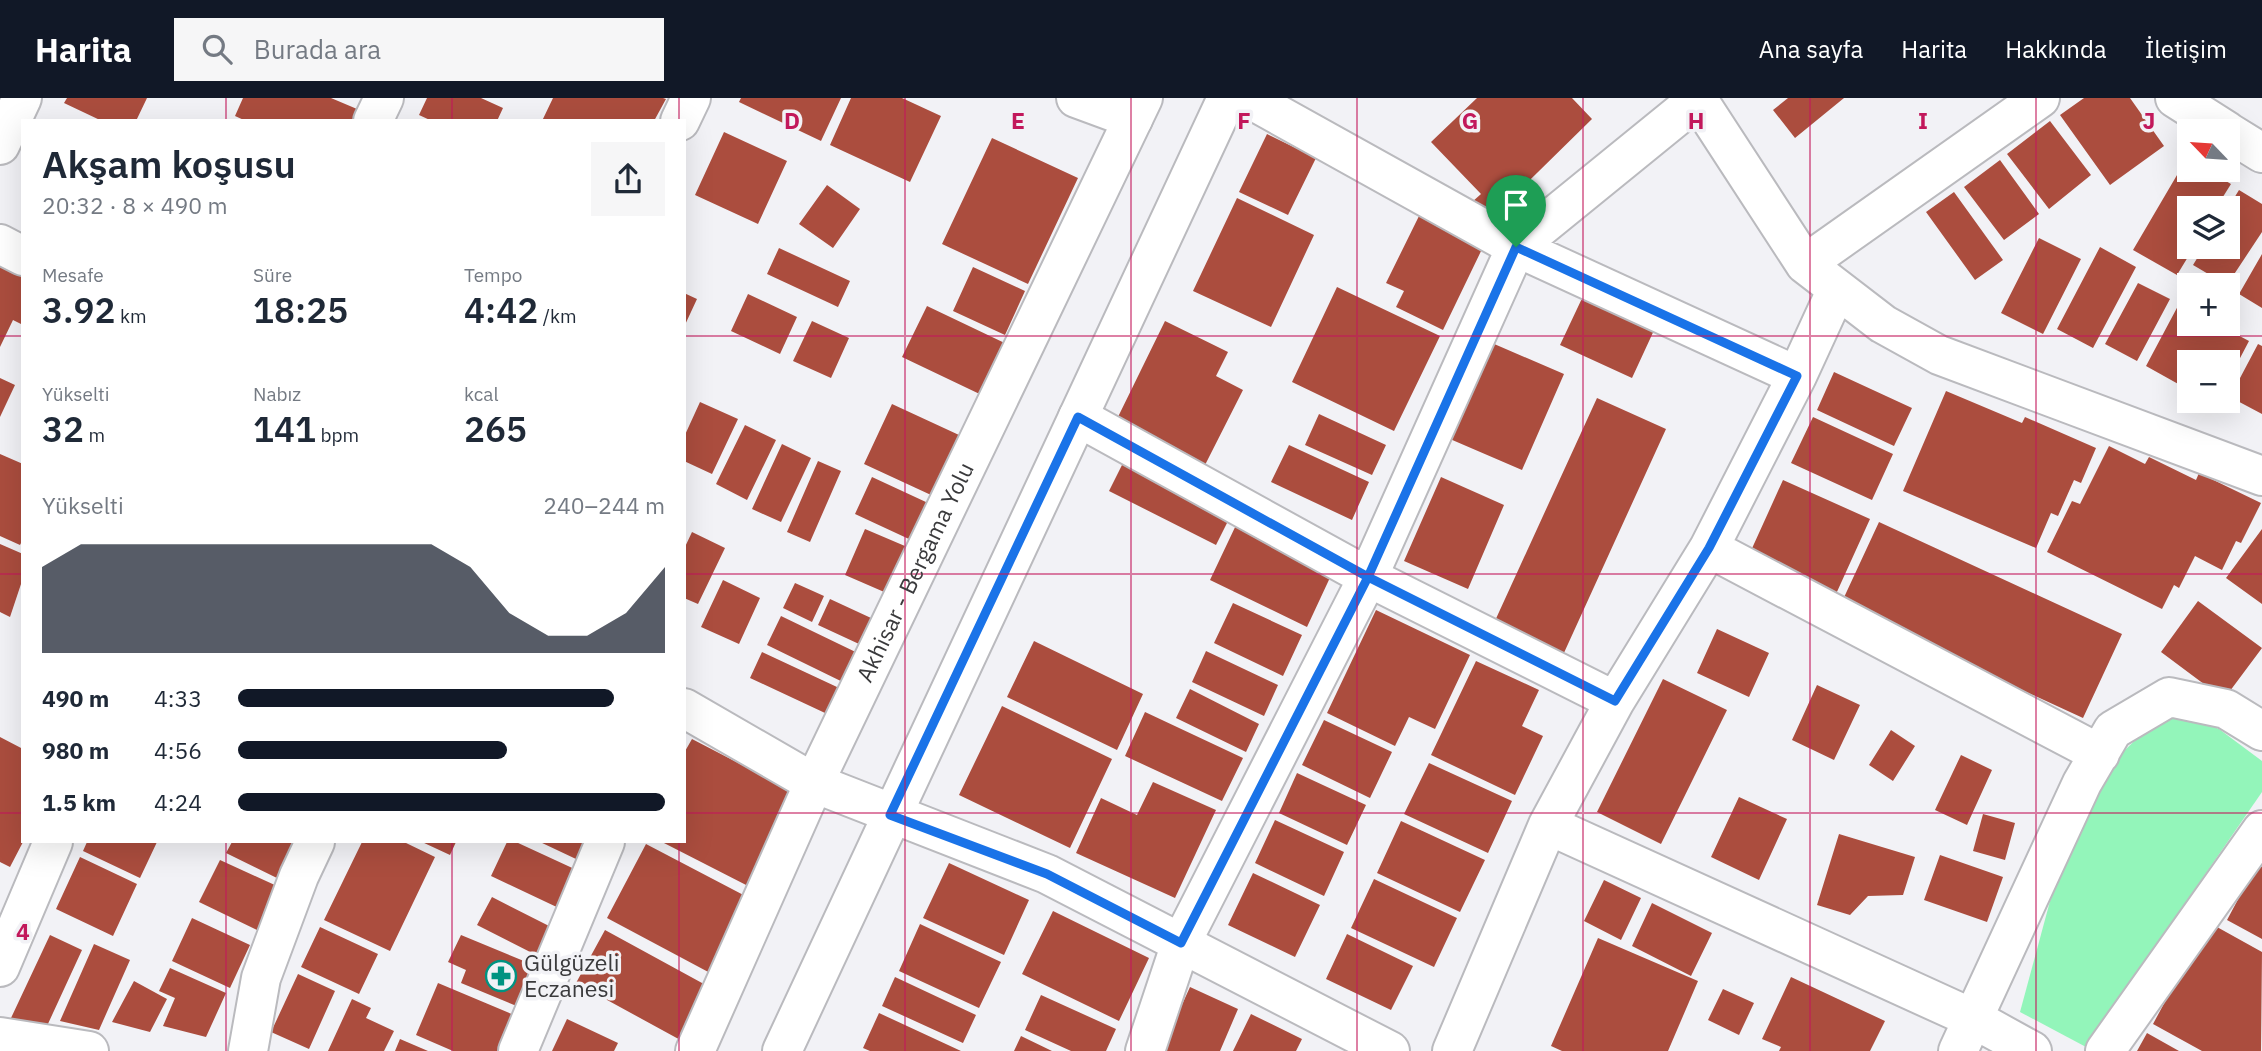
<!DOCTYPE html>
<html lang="tr">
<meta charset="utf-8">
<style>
body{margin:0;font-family:"IBM Plex Sans",sans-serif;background:#f6f6f7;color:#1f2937;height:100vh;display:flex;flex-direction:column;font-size:26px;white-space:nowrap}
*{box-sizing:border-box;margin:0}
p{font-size:23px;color:#747a83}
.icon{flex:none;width:38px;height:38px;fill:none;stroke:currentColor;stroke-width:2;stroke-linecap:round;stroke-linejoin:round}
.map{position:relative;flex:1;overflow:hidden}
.drawer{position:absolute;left:21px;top:21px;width:665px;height:724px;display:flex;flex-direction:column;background:#fff;border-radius:0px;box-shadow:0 7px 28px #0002}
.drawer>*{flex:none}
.needle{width:46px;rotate:295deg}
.controls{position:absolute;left:2177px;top:21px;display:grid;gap:14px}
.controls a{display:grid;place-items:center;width:63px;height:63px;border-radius:0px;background:#fff;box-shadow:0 7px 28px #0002;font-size:35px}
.pin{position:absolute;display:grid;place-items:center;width:60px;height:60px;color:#fff;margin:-72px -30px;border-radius:50% 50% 50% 0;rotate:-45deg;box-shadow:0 0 7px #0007}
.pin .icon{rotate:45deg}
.round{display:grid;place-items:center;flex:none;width:74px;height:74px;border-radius:0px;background:#f6f6f7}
.overview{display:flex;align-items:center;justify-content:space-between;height:119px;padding:0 21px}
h1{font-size:38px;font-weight:600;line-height:52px}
.metrics{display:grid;grid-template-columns:repeat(3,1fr);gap:10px;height:119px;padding:7px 21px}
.metrics div{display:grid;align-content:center}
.metrics b{font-size:35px;font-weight:600}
.metrics small{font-size:19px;font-weight:400}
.metrics p{font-size:19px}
.chart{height:196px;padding:14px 21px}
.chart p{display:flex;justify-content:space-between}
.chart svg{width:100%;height:126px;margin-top:7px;fill:#111827;opacity:.7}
ul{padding:0 21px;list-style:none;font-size:23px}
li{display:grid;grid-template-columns:112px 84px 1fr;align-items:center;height:52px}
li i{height:18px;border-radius:9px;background:#111827}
header{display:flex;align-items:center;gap:42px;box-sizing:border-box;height:98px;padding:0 35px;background:#111827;color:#fff}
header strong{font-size:33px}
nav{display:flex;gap:38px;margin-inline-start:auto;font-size:24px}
.search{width:490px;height:63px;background:#f6f6f7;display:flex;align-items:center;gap:18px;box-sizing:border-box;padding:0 24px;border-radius:0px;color:#747a83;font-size:26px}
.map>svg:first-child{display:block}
.green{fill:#93f5ba}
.building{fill:#ab4d3e}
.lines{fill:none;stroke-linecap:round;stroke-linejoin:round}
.street-casing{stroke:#bababe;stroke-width:42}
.primary-casing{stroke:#bababe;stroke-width:42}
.street{stroke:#fff;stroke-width:38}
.primary{stroke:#fff;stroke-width:38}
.route-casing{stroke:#fff;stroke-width:14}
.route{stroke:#1a73e8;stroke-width:9}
.grid{fill:none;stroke:#c2185b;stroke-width:2;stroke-opacity:0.55}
.labels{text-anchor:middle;stroke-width:7;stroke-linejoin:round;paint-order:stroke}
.street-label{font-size:23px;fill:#3a3a3c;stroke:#f2f2f6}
.poi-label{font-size:23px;fill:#3a3a3c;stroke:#f2f2f6;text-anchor:start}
.grid-label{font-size:23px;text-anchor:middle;font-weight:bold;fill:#c2185b;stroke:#f2f2f6;stroke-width:7;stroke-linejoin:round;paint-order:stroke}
</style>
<header>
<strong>Harita</strong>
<div class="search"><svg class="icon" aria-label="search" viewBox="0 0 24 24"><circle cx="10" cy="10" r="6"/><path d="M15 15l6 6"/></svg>Burada ara</div>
<nav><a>Ana sayfa</a><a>Harita</a><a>Hakkında</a><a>İletişim</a></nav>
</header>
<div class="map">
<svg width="2262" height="953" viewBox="0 0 2262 953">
<rect width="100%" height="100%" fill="#f2f2f6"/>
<path class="green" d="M 2182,617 L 2219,631 L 2262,663 L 2262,694 L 2086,949 L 2020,914 L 2059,770 L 2102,674 L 2149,629 Z"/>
<path class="building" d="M 67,0 L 147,0 L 136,23 L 102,23 L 64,5 Z
M 243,0 L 331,0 L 357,11 L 352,23 L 246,23 L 235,18 Z
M 427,0 L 481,0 L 503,10 L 497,23 L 432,23 L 419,17 Z
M 553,0 L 663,0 L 666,1 L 654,23 L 542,23 Z
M 741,0 L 841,0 L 821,43 L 739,4 Z
M 851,0 L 902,0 L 941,18 L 910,84 L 830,47 Z
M 1477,0 L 1572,0 L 1592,21 L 1489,122 L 1472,104 L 1481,96 L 1431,44 Z
M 1788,0 L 1844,0 L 1795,40 L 1773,12 Z
M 2084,0 L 2130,0 L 2164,48 L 2110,87 L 2060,17 Z
M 2050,23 L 2091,77 L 2049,111 L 2007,56 Z
M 724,34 L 787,63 L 758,126 L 695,97 Z
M 1267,36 L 1316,60 L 1288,117 L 1239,94 Z
M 992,40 L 1078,80 L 1028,186 L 942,146 Z
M 2187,60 L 2189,72 L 2207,72 L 2231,86 L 2216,110 L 2189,110 L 2189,149 L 2194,149 L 2177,177 L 2133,152 Z
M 2000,62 L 2039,116 L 2004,142 L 1964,89 Z
M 827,87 L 860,111 L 833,150 L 799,126 Z
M 2239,92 L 2262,106 L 2262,134 L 2227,187 L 2193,167 L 2204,149 L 2228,149 L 2228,110 Z
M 1954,94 L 2003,162 L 1975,182 L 1926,114 Z
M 1237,100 L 1314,137 L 1271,229 L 1193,193 Z
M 1419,118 L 1483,149 L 1443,232 L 1396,209 L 1404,193 L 1386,185 Z
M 2039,140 L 2081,161 L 2043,236 L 2001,215 Z
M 2100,149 L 2136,169 L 2093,250 L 2057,231 Z
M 779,150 L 850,183 L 838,209 L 767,176 Z
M 2262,156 L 2262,210 L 2239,196 Z
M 0,165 L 23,176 L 23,227 L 13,222 L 0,249 Z
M 973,169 L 1025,193 L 1005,237 L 953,213 Z
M 2138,185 L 2170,201 L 2137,263 L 2105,246 Z
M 1337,189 L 1440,238 L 1394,333 L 1292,284 Z
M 1585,194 L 1656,228 L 1632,280 L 1560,247 Z
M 684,195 L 697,201 L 684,229 Z
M 748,196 L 797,219 L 780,256 L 731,233 Z
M 2179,206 L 2189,211 L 2189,226 L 2217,226 L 2249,243 L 2228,283 L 2228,264 L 2189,264 L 2189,292 L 2146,268 Z
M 927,208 L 1013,249 L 988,300 L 902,259 Z
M 812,223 L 849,240 L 831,280 L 793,263 Z
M 1165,223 L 1228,254 L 1216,278 L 1243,292 L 1205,367 L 1116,323 Z
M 1485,242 L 1564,276 L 1522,372 L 1443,338 Z
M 2258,246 L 2262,248 L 2262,316 L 2230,299 Z
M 1834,274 L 1912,310 L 1894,348 L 1817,312 Z
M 0,280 L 15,287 L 0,319 Z
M 1946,293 L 2022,325 L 2025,319 L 2096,350 L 2081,385 L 2074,382 L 2058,418 L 2051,415 L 2036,450 L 1903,393 Z
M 1597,300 L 1666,331 L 1563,557 L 1494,525 Z
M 700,304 L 738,321 L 712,376 L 684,363 L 684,339 Z
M 892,306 L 972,343 L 944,403 L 864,366 Z
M 1319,316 L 1386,347 L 1372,377 L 1305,347 Z
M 1813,319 L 1893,356 L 1872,402 L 1791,365 Z
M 745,327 L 776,342 L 747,402 L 716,386 Z
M 782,346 L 811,360 L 781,424 L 752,411 Z
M 1289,347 L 1369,384 L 1352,422 L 1271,384 Z
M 2109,348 L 2145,366 L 2149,359 L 2196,382 L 2199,375 L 2261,405 L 2241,445 L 2236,443 L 2222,472 L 2195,458 L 2179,490 L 2174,487 L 2162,511 L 2047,454 L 2072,403 L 2080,406 Z
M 0,356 L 23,366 L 23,441 L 20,447 L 0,438 Z
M 818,363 L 841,373 L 810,444 L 787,434 Z
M 1123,365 L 1230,419 L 1216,447 L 1109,393 Z
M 872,379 L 941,411 L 924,448 L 855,416 Z
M 1441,379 L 1504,407 L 1468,491 L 1404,463 Z
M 1783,382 L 1870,421 L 1836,496 L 1749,457 Z
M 1879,424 L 2122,536 L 2083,620 L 1840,508 Z
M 1237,425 L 1334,471 L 1307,529 L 1210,482 Z
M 865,431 L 919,454 L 898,500 L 845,477 Z
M 2262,431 L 2262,506 L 2226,480 Z
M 692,434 L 725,450 L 698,506 L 684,500 L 684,451 Z
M 0,446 L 23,456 L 23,480 L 10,519 L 0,514 Z
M 723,482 L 760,500 L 739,546 L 701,529 Z
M 795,485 L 824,498 L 812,524 L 783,510 Z
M 830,501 L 884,526 L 872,552 L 818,527 Z
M 2198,503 L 2262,550 L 2224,601 L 2161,554 Z
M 1233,505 L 1302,537 L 1283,578 L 1214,545 Z
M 1376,512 L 1470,557 L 1435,631 L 1409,619 L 1395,648 L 1327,615 Z
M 781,518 L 868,560 L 853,589 L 767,547 Z
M 1717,531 L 1769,555 L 1749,599 L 1697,575 Z
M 1034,543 L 1143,596 L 1117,652 L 1007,599 Z
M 1206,553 L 1278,587 L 1264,618 L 1192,584 Z
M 762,554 L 852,596 L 840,622 L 750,580 Z
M 1476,563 L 1539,592 L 1522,628 L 1543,638 L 1515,697 L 1431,657 Z
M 1663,581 L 1727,612 L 1661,746 L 1597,714 Z
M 1817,587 L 1860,607 L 1834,662 L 1792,642 Z
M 1190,591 L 1259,626 L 1246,654 L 1176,620 Z
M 1002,608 L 1112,661 L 1070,750 L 959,697 Z
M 1145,614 L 1243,660 L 1222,703 L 1125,658 Z
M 1324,622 L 1392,654 L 1370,700 L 1302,667 Z
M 1891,632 L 1915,648 L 1893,683 L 1869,667 Z
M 0,639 L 23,651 L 23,744 L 10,769 L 0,764 Z
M 692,641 L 798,696 L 750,789 L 662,744 L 684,744 L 684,655 Z
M 1961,657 L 1992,672 L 1967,727 L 1935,712 Z
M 1429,665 L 1512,703 L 1488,755 L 1404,716 Z
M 1297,675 L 1366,707 L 1347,747 L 1279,715 Z
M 1153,684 L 1216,712 L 1175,800 L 1076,755 L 1101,700 L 1137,717 Z
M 1739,699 L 1787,721 L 1759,782 L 1711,759 Z
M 1983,716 L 2015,725 L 2005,762 L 1973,753 Z
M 1275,722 L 1344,754 L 1324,798 L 1255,765 Z
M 1401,723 L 1485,762 L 1460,814 L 1377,775 Z
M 1839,736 L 1915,759 L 1903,797 L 1868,798 L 1850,817 L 1817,807 Z
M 87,744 L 157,744 L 140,780 L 83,753 Z
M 232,744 L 297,744 L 281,782 L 226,755 Z
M 362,744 L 404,744 L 435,759 L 390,853 L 324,822 Z
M 422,744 L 456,744 L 450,757 Z
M 507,744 L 516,744 L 581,774 L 563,812 L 491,778 Z
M 540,744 L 584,744 L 576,761 Z
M 646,746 L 753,802 L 712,876 L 607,820 Z
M 1940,757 L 2003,779 L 1987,824 L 1924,802 Z
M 80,759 L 137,786 L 113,838 L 56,811 Z
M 220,762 L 277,788 L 257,832 L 199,804 Z
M 949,765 L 1029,802 L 1004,857 L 923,820 Z
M 2257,766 L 2262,769 L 2262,841 L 2227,822 Z
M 1253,775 L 1320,807 L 1295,859 L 1228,827 Z
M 1374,781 L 1457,820 L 1434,869 L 1351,830 Z
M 1604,782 L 1641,800 L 1621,842 L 1584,823 Z
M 492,799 L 555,831 L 540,859 L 477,827 Z
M 1652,805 L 1712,835 L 1691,878 L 1632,848 Z
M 1053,813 L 1149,860 L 1119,923 L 1022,876 Z
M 192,820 L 250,847 L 230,890 L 172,863 Z
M 2208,824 L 2262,854 L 2261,953 L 2202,953 L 2153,926 Z
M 920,826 L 1001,864 L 979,910 L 899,873 Z
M 320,829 L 378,856 L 359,896 L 301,869 Z
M 605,832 L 713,891 L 684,944 L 576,885 Z
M 1347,836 L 1413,868 L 1391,912 L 1326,881 Z
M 50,837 L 82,852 L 47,928 L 11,920 Z
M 461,837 L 536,868 L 519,909 L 461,885 L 466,872 L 448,864 Z
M 1598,840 L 1698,883 L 1668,953 L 1562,953 L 1551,948 Z
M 94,846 L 130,862 L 99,932 L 60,923 Z
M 170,870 L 226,895 L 206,939 L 163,928 L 175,900 L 159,893 Z
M 298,876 L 335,893 L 309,951 L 271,934 Z
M 895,879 L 976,917 L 963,945 L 882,908 Z
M 1791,879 L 1885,923 L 1870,953 L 1779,953 L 1781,949 L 1762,941 Z
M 134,883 L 167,901 L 150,934 L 112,924 Z
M 438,885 L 514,917 L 499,953 L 453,953 L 416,937 Z
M 1190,889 L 1238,911 L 1220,953 L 1161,953 Z
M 1723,891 L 1754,905 L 1739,937 L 1708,922 Z
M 1041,897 L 1116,931 L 1106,953 L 1071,953 L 1025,932 Z
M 352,901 L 371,910 L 366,920 L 394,933 L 384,953 L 328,953 Z
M 879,915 L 961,953 L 870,953 L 863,950 Z
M 1251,916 L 1302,941 L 1296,953 L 1233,953 Z
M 567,921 L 618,945 L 614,953 L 552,953 Z
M 2147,935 L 2179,953 L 2137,953 Z
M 1021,938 L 1052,953 L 1014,953 Z
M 400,941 L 428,953 L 395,953 Z"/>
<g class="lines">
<g class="street-casing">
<path id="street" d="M 1076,0 L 1133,21
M 1248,0 L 1516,149 L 1797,278
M 1697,0 L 1805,166 L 1883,226 L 1939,257 L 2262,378
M 2175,0 L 2227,33
M 373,23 L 384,0
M 680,23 L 691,0
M 2228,34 L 2262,55
M 0,47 L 22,0
M 0,146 L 23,158
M 1805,166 L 2040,0
M 1078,319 L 1368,479 L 1615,603
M 1709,450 L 2100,656
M 684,610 L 814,685 L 1047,776 L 1390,953
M 1548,727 L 1974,921 L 2032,953
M 0,869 L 53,744
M 0,939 L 89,953
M 248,953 L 261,880 L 299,778 L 315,744
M 518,953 L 605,744
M 1145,953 L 1181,845 L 1368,479 L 1516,149 L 1698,1
M 1452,953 L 1548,727 L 1615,603 L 1709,450 L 1797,278 L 1837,191
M 1958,953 L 2082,685 L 2113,632 L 2169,599 L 2226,611 L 2262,633
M 2105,953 L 2262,732"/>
</g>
<g class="primary-casing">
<g id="primary">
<path id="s1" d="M 695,953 L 814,685 L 1143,0"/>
<path d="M 782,953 L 1227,0"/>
</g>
</g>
<use href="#street" class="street"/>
<use href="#primary" class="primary"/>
</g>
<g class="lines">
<g class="route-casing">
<path id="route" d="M 1516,149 L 1368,479 L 1181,845 L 1047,776 L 890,717 L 1078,319 L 1368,479 L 1615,603 L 1709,450 L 1797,278 L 1516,149"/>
</g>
<use href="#route" class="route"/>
</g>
<path class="grid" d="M 226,0 L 226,23M 452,0 L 452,23M 679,0 L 679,23M 905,0 L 905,953M 1131,0 L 1131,953M 1357,0 L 1357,953M 1583,0 L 1583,953M 1810,0 L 1810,953M 2036,0 L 2036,953M 0,238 L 23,238M 684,238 L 2262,238M 0,476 L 23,476M 684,476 L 2262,476M 0,715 L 23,715M 684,715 L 2262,715M 226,744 L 226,953M 452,744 L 452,953M 679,744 L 679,953"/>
<defs>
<g id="pharmacy-ring" transform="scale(1.575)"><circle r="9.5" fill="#f2f2f6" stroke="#009381" stroke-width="1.5"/><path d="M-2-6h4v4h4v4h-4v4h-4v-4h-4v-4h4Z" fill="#009381"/></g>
</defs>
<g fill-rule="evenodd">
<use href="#pharmacy-ring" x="501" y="878"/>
</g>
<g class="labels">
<g class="street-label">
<text dy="8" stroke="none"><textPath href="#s1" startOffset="527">Akhisar - Bergama Yolu</textPath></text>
</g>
<g class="poi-label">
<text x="524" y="873">Gülgüzeli<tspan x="524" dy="26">Eczanesi</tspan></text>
</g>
</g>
<g class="grid-label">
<text x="792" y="31">D</text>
<text x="1018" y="31">E</text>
<text x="1244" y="31">F</text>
<text x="1470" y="31">G</text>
<text x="1696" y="31">H</text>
<text x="1923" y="31">I</text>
<text x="2149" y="31">J</text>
<text x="23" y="842">4</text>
</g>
</svg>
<div class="controls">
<a><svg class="needle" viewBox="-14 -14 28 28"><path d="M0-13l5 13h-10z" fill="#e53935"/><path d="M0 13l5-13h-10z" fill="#747a83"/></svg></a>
<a><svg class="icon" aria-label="layers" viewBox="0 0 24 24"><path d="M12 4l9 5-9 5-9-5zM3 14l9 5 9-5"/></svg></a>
<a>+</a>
<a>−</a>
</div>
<div class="pin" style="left:1516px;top:149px;background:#1e9e55"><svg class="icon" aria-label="arrive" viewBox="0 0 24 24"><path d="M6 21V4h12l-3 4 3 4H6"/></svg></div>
<section class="drawer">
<div class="overview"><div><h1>Akşam koşusu</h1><p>20:32 · 8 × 490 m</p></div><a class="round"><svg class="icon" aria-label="share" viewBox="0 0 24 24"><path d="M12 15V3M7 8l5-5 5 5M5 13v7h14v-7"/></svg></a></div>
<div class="metrics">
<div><p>Mesafe</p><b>3.92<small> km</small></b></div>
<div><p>Süre</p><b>18:25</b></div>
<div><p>Tempo</p><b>4:42<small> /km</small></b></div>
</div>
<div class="metrics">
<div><p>Yükselti</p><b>32<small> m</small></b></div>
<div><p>Nabız</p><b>141<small> bpm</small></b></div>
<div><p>kcal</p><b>265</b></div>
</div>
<div class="chart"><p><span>Yükselti</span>240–244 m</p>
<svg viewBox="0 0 160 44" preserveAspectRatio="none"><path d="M0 44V14L10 6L20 6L30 6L40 6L50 6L60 6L70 6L80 6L90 6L100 6L110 14L120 30L130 38L140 38L150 30L160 14V44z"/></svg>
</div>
<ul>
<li><b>490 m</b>4:33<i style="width:88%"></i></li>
<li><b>980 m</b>4:56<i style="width:63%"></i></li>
<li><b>1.5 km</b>4:24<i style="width:100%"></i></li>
</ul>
</section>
</div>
